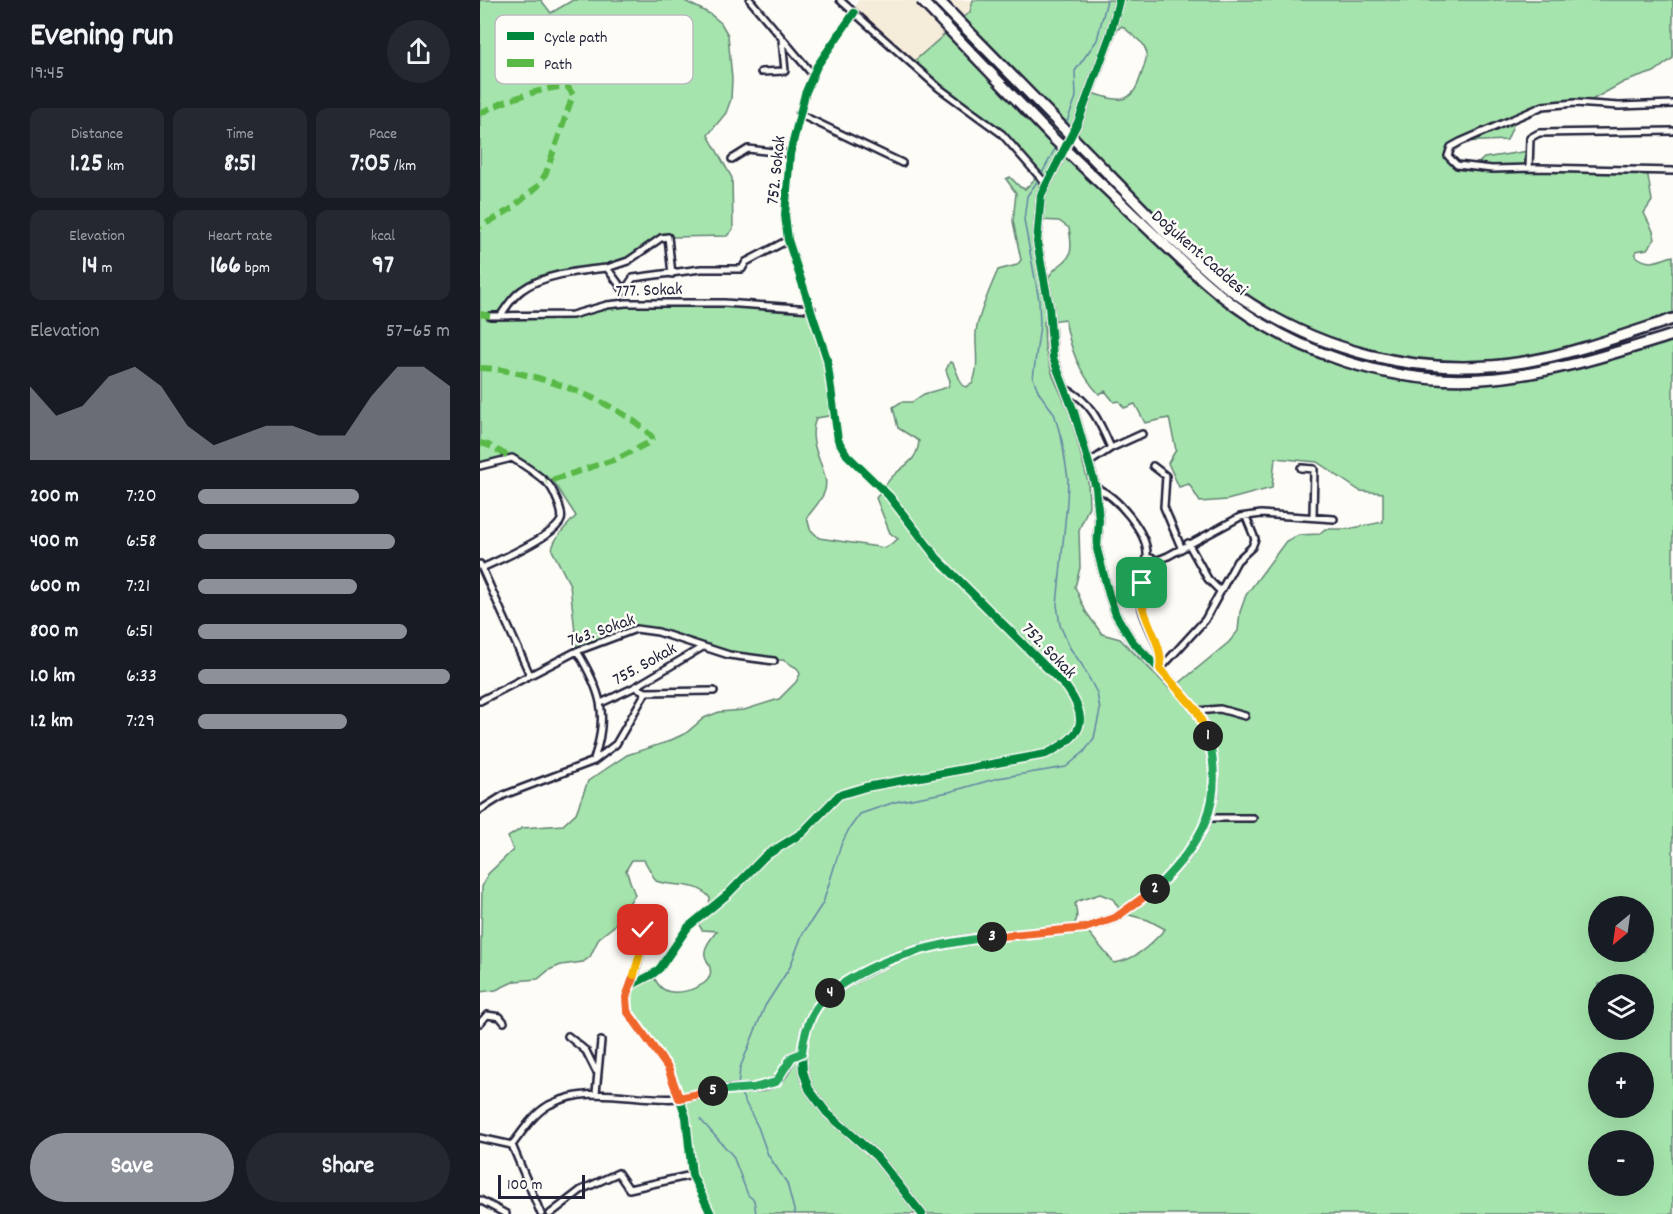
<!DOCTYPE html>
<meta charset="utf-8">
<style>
body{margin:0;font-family:Dekko,sans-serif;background:#242831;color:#f1f3f6;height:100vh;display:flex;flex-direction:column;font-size:22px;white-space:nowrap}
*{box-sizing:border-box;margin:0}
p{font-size:20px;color:#9ea1a6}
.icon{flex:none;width:33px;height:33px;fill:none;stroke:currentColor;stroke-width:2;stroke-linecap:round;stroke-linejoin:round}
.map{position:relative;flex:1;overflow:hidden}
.side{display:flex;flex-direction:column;background:#171b24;width:480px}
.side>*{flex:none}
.needle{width:39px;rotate:209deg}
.buttons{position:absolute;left:1108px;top:896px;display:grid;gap:12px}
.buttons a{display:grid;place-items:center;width:66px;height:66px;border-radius:50%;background:#171b24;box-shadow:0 6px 24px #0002;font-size:30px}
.scale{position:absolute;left:18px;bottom:15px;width:87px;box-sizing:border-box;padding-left:6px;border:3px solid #22223b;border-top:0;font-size:16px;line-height:21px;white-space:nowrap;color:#22223b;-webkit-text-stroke:4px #fdfcf7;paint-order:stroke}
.pin{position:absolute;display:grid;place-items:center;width:51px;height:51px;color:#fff;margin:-26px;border-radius:12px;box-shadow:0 3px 9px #0006}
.km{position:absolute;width:30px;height:30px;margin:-15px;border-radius:50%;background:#222;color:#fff;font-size:16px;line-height:30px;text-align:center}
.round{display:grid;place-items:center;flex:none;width:63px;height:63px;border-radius:32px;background:#242831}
.head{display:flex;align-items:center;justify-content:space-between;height:102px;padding:0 30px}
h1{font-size:33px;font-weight:800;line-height:45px}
.stats{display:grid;grid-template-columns:repeat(3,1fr);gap:9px;height:102px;padding:6px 30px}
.stats div{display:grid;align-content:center;border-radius:12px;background:#242831;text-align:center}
.stats b{font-size:26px;font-weight:800}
.stats small{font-size:16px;font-weight:400}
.stats p{font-size:16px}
.chart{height:168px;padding:12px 30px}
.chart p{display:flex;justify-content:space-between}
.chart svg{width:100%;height:108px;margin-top:6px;fill:#8c9099;opacity:.7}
.button{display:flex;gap:12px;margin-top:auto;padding:12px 30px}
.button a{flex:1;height:69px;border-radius:36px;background:#8c9099;color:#fff;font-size:24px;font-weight:800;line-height:69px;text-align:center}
.button a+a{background:#242831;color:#f1f3f6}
ul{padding:0 30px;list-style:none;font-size:20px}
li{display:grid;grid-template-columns:96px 72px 1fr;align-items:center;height:45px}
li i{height:15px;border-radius:8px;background:#8c9099}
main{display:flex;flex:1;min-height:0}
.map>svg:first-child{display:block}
.built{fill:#f6ecda}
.green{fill:#a5e4ac;stroke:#648374;stroke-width:1.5;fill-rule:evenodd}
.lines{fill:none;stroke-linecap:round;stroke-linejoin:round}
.stream{stroke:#6283a5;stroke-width:1.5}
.minor-casing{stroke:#22223b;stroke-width:10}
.tertiary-casing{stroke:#22223b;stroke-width:11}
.primary-casing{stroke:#22223b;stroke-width:14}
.minor{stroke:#fdfcf7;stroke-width:5}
.tertiary{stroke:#fdfcf7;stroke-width:7}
.primary{stroke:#fdfcf7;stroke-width:9}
.primary-bridge-casing{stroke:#22223b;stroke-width:14;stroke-linecap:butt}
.primary-bridge{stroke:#fdfcf7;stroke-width:9}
.quiet{stroke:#58b947;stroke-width:6;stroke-dasharray:12 6;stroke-linecap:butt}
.cycleway-casing{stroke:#fdfcf7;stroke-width:11}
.cycleway{stroke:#00873e;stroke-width:8}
.split-1-casing{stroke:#fff;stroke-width:12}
.split-2-casing{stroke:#fff;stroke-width:12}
.split-3-casing{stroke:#fff;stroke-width:12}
.split-4-casing{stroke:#fff;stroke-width:12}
.split-5-casing{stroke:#fff;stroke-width:12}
.split-6-casing{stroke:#fff;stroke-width:12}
.split-7-casing{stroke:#fff;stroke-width:12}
.split-1{stroke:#f5b400;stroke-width:8}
.split-2{stroke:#22a559;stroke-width:8}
.split-3{stroke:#f0652b;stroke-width:8}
.split-4{stroke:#22a559;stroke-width:8}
.split-5{stroke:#22a559;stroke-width:8}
.split-6{stroke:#f0652b;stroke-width:8}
.split-7{stroke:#f5b400;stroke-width:8}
.labels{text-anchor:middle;stroke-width:5;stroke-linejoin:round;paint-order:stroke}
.street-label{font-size:18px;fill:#22223b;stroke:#fdfcf7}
.key{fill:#fdfcf7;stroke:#bbbbbf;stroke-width:1.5}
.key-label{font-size:16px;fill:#22223b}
</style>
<main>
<section class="side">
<div class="head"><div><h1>Evening run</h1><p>19:45</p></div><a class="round"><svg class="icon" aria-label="share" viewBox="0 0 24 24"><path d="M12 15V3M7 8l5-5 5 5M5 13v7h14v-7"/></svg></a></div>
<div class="stats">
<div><p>Distance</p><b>1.25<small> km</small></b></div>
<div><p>Time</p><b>8:51</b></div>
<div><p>Pace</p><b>7:05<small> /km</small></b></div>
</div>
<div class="stats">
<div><p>Elevation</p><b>14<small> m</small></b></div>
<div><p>Heart rate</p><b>166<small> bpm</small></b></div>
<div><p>kcal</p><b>97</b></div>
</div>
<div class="chart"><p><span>Elevation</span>57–65 m</p>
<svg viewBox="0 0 160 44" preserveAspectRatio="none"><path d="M0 44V14L10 26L20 22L30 10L40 6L50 14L60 30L70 38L80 34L90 30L100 30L110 34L120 34L130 18L140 6L150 6L160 14V44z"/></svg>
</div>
<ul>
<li><b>200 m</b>7:20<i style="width:64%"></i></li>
<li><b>400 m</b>6:58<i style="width:78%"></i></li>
<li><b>600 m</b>7:21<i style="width:63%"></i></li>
<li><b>800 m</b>6:51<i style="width:83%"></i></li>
<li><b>1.0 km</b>6:33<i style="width:100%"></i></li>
<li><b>1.2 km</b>7:29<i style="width:59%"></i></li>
</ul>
<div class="button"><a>Save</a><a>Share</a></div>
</section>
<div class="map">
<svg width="1193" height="1214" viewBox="0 0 1193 1214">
<rect width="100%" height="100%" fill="#fdfcf7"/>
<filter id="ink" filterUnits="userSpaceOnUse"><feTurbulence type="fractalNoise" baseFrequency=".0167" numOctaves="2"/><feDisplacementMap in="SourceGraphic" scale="12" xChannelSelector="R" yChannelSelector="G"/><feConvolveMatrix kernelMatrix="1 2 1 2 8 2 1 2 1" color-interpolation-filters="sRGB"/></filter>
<g filter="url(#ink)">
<path class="built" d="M 378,0 L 493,0 L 493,1 L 490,12 L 431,64 L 374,13 Z"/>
<path class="green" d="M 0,0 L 61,0 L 71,13 L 93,0 L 203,0 L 230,14 L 241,23 L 248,35 L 252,79 L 251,99 L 246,113 L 228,135 L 252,178 L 253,229 L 247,236 L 188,237 L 148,261 L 77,276 L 47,287 L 21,314 L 92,315 L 116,308 L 192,302 L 331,311 L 347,359 L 355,415 L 336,418 C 324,448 353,472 344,493 C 340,502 333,510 327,517 L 330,529 L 339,538 L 405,548 L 418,539 L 410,533 L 396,498 C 402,491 407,481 414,475 C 427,463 437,461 439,441 L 418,428 L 413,407 L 421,402 L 432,402 L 444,394 L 468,387 L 470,381 L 466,370 L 470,362 L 473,363 L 482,385 L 486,387 L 492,384 C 500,367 495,350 496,333 C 497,317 511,286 518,270 L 537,265 L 541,260 L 533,221 L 536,193 L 526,179 L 530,177 L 540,187 L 545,189 L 559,175 L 522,134 L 431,64 L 490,12 L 493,0 L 1193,0 L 1193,58 L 1174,72 L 1144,82 L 1110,101 L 1063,106 L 1036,118 L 1027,140 L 980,142 L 971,147 L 971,161 L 993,168 L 1004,158 L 1049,151 L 1049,168 L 1167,170 L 1172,201 L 1164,213 L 1173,231 L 1175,239 L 1167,249 L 1156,251 L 1156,256 C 1170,267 1178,260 1193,256 L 1193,319 L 1099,349 L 1001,366 L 879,353 L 777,307 L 683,231 L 677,237 L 772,317 L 875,364 L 959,379 L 1049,374 L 1193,335 L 1193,1214 L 231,1214 L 212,1175 L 208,1133 L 194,1082 L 148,1011 L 149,990 L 173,974 C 176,983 181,991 192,992 C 204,993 235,986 230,968 C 229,962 223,958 225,951 C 226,944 233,936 237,931 L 222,930 L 219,925 L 227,916 L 230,898 C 216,880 195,888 176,881 L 164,860 L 152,860 L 146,870 L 155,895 L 140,915 L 134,926 L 119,938 L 110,957 L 103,962 L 81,965 L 69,970 L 58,979 L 35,981 L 16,990 L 0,992 L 2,887 L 8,874 L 33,850 L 28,837 L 42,828 L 83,825 L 96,813 L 108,781 L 147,755 L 187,742 L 206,733 L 224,718 L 239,712 L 264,710 L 299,699 L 316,682 L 320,674 L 317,668 L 303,660 L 278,660 L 156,629 L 97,651 L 90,585 L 72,550 C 74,537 87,526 96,516 L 72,479 L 66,482 L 32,458 L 0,464 ZM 642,26 L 663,44 L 667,53 C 666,63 662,72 659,81 C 649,109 631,98 608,92 L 630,36 ZM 558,220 L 579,221 L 589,228 C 597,272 578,254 565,284 ZM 585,319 C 590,348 599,373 619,394 L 625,391 L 634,402 L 639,401 L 644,408 L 655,404 L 665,423 L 689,418 L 696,450 L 688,463 L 699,487 L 709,484 L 720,502 L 747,500 L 792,488 L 795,458 L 837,462 L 880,491 L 903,493 L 903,522 L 868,529 L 845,529 L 839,534 L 819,535 L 806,541 L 766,595 L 760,612 L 758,631 L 749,642 L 691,690 L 640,639 L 622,634 L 606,612 L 595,587 L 600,568 L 599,530 L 609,506 L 608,482 L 590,414 L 573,376 L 565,349 L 564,322 ZM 620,894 L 633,899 L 642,913 L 668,920 L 685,929 C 670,945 656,960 634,963 L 605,928 L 586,930 C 599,923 598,917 595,904 L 598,901 ZM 1119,906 L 1164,906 L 1164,951 L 1119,951 ZM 1119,984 L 1164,984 L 1164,1029 L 1119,1029 ZM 1119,1062 L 1164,1062 L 1164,1107 L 1119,1107 ZM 1119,1140 L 1164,1140 L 1164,1185 L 1119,1185 Z"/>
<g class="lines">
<path class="stream" d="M 586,124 L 596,97 L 595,71 L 617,40 L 627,0
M 561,175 L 576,147
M 258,1086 L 260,1068 L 285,1006 L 310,967 L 322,935 L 343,903 L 361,845 L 369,829 L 380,814 L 415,802 L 469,792 L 518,778 L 586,767 L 604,752 L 614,738 L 620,710 L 617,693 L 602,665 L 590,648 L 580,625 L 577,605 L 587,502 L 588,479 L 582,441 L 574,413 L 559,393 L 553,378 L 560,325 L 559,300 L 544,220 L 547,196 L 559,179
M 259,1090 L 278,1127 L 288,1155 L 307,1183 L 315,1214
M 220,1119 L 253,1156 L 268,1195 L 274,1200 L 276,1214"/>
<g class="minor-casing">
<path id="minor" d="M 270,0 L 333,75
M 360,0 L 459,88 L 522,134 L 566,184
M 281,72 L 305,71 L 302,39
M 1193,104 L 1139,106 L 1095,103 L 1063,106 L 980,142 L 971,147 L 968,156 L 977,165 L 1012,169 L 1058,168 L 1193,171
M 319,114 L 422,163
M 252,159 L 268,149 L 310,154
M 1049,168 L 1050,138 L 1059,133 L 1193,131
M 127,268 L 148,261 L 181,238 L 188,237 L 192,274
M 21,315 C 27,306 33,296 42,290 C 64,274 100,271 127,268 L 144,291 L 153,278 L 221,269 L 262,269 L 266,262 L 308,240
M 10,316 L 92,315 L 127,305 L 146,303 L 244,303 L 332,309
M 586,389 C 611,401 620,423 631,448
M 610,462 L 631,448 L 662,434
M 0,466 L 32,458 C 44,465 57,474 66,482 C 73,487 84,513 81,520 C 75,536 19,560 2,568
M 673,466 L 686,476 L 684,507 L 701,547
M 821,468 L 834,469 L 833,517
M 616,488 C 636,495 668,533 667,555 C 667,573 657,590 662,609 C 667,629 684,648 680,669
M 708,543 L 728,579 L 740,591
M 667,557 L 678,560 L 688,556 L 760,517 L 781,514 L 854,519
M 0,564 L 50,675
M 97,651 C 121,691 129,714 114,759
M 681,668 L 725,620 L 757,561 L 772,547 L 775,539 L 766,517
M 166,692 L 234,691
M 0,701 L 97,651 L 156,629 L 178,632 L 249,655 L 294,661
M 121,703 L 155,687 L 221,648
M 717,711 L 740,709 L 765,716
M 0,810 L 24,795 L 114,761 L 136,744 L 166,692 L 155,687
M 729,818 L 773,818
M 152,985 L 164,939 L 163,930
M 0,1023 L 7,1015 L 20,1017 L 24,1022
M 88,1036 L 106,1051 L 116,1071
M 116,1093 L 121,1041
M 0,1138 L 32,1145 C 43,1131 53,1114 69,1105 C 111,1083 156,1102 200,1098 C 215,1096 230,1090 245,1089 C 260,1088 281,1091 294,1082 C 303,1077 308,1065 312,1057 L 322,1053
M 32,1145 L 61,1214
M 0,1200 L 26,1214
M 70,1214 L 101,1190 L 138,1173 L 149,1189 L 212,1175
M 231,1214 L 212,1175 L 206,1117 L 194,1082 L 188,1068 L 148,1011 L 146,1003 L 149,990 L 152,985 L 173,974 L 180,968 L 208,927 L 248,894 L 285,856 L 322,833 L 359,795 L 386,787 L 566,754 C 601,737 611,722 587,688 L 457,558 L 409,496 L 367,455 L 358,440 L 347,359 L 308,240 L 305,215 L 310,154 L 325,94 L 337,66 L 374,13"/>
</g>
<g class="tertiary-casing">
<path id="tertiary" d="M 442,1214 L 396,1156 L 347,1113 L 329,1089 L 323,1071 L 322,1053 L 326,1029 L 336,1008 L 344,998 L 366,983 L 417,957 L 443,948 L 489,939 L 605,928 L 635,918 L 674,890 L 705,858 L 724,828 L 734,797 L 734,770 L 724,723 L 706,697 L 652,641 L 636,615 L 629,595 L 617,549 L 619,520 L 616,488 L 594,412 L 573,358 L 569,306 L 557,242 L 561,195 L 598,122 L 630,36 L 639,0"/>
</g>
<g class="primary-casing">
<path id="primary" d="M 690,237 C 709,254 728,272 748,288 C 833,351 940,379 1044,362 C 1095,353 1144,335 1193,319
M 684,244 C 703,262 721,280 742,296 C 814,353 910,385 1002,379 C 1068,375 1131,354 1193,335"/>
</g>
<use href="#minor" class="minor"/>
<use href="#tertiary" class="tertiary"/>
<use href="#primary" class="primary"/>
<g class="primary-bridge-casing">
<path id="primary-bridge" d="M 441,0 L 573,138 L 684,244
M 458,0 L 690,237"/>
</g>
<use href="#primary-bridge" class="primary-bridge"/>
<path class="quiet" d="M 0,114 C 13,104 72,84 88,87 L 93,95 L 66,173 L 58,186 L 31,209 L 0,227
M 0,314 L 10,316
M 0,368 C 48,369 140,401 172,437 L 172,441 L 139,458 L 66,482
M 0,443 L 8,445 L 32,458"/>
<g class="cycleway-casing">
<path id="cycleway" d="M 231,1214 L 212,1175 L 206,1117 L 194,1082 L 188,1068 L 148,1011 L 146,1003 L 149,990 L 152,985 L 173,974 L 180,968 L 208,927 L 248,894 L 285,856 L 322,833 L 359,795 L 386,787 L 566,754 C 601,737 611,722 587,688 L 457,558 L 409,496 L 367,455 L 358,440 L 347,359 L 308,240 L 305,215 L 310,154 L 325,94 L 337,66 L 374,13
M 442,1214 L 396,1156 L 347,1113 L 329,1089 L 323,1071 L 322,1053 L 326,1029 L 336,1008 L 344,998 L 366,983 L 417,957 L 443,948 L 489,939 L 605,928 L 635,918 L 674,890 L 705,858 L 724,828 L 734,797 L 734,770 L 724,723 L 706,697 L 652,641 L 636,615 L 629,595 L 617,549 L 619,520 L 616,488 L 594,412 L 573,358 L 569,306 L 557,242 L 561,195 L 598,122 L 630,36 L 639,0"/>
</g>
<use href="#cycleway" class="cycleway"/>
</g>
</g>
<g class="lines" filter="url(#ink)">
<g class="split-1-casing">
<path id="split-1" d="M 662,583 C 655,615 685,639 680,669 L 717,711 L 728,736"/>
</g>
<g class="split-2-casing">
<path id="split-2" d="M 675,889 C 722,843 746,804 728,736"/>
</g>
<g class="split-3-casing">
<path id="split-3" d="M 512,937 L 605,928 L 635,918 L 675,889"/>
</g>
<g class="split-4-casing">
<path id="split-4" d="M 350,993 C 395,957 457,943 512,937"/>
</g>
<g class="split-5-casing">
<path id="split-5" d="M 233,1091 L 273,1088 L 296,1082 L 312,1057 L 322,1053 C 324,1030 332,1008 350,993"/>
</g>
<g class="split-6-casing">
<path id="split-6" d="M 154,975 L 146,997 L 147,1011 L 188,1068 L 199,1098 L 233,1091"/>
</g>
<g class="split-7-casing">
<path id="split-7" d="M 154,975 L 164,939 L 163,930"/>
</g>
<use href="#split-1" class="split-1"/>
<use href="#split-2" class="split-2"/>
<use href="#split-3" class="split-3"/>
<use href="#split-4" class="split-4"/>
<use href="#split-5" class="split-5"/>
<use href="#split-6" class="split-6"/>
<use href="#split-7" class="split-7"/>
</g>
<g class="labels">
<g class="street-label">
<text transform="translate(295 170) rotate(-84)" y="6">752. Sokak</text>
<text transform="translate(720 252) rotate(41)" y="6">Doğukent Caddesi</text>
<text transform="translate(169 289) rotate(-2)" y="6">777. Sokak</text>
<text transform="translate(121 629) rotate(-19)" y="6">763. Sokak</text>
<text transform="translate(570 650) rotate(46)" y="6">752. Sokak</text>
<text transform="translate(164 663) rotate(-29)" y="6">755. Sokak</text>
</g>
</g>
<rect x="15" y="15" width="198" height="69" rx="9" class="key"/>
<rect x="27" y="32" width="27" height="8" fill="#00873e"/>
<rect x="27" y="59" width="27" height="8" fill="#58b947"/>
<g class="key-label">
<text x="64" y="42">Cycle path</text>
<text x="64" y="69">Path</text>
</g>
</svg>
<div class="buttons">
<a><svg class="needle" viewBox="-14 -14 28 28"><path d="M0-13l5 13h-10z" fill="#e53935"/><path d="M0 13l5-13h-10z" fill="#9ea1a6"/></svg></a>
<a><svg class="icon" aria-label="layers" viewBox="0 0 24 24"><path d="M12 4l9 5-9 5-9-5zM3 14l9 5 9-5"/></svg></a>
<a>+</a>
<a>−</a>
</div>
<div class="scale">100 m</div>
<div class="pin" style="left:662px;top:583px;background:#1e9e55"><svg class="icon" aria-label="arrive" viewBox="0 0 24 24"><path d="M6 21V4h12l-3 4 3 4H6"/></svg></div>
<div class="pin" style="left:163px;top:930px;background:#d93025"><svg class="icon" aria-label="check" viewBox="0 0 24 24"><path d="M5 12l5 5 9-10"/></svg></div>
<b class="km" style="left:728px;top:736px">1</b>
<b class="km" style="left:675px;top:889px">2</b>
<b class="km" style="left:512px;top:937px">3</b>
<b class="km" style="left:350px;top:993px">4</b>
<b class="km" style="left:233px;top:1091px">5</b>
</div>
</main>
